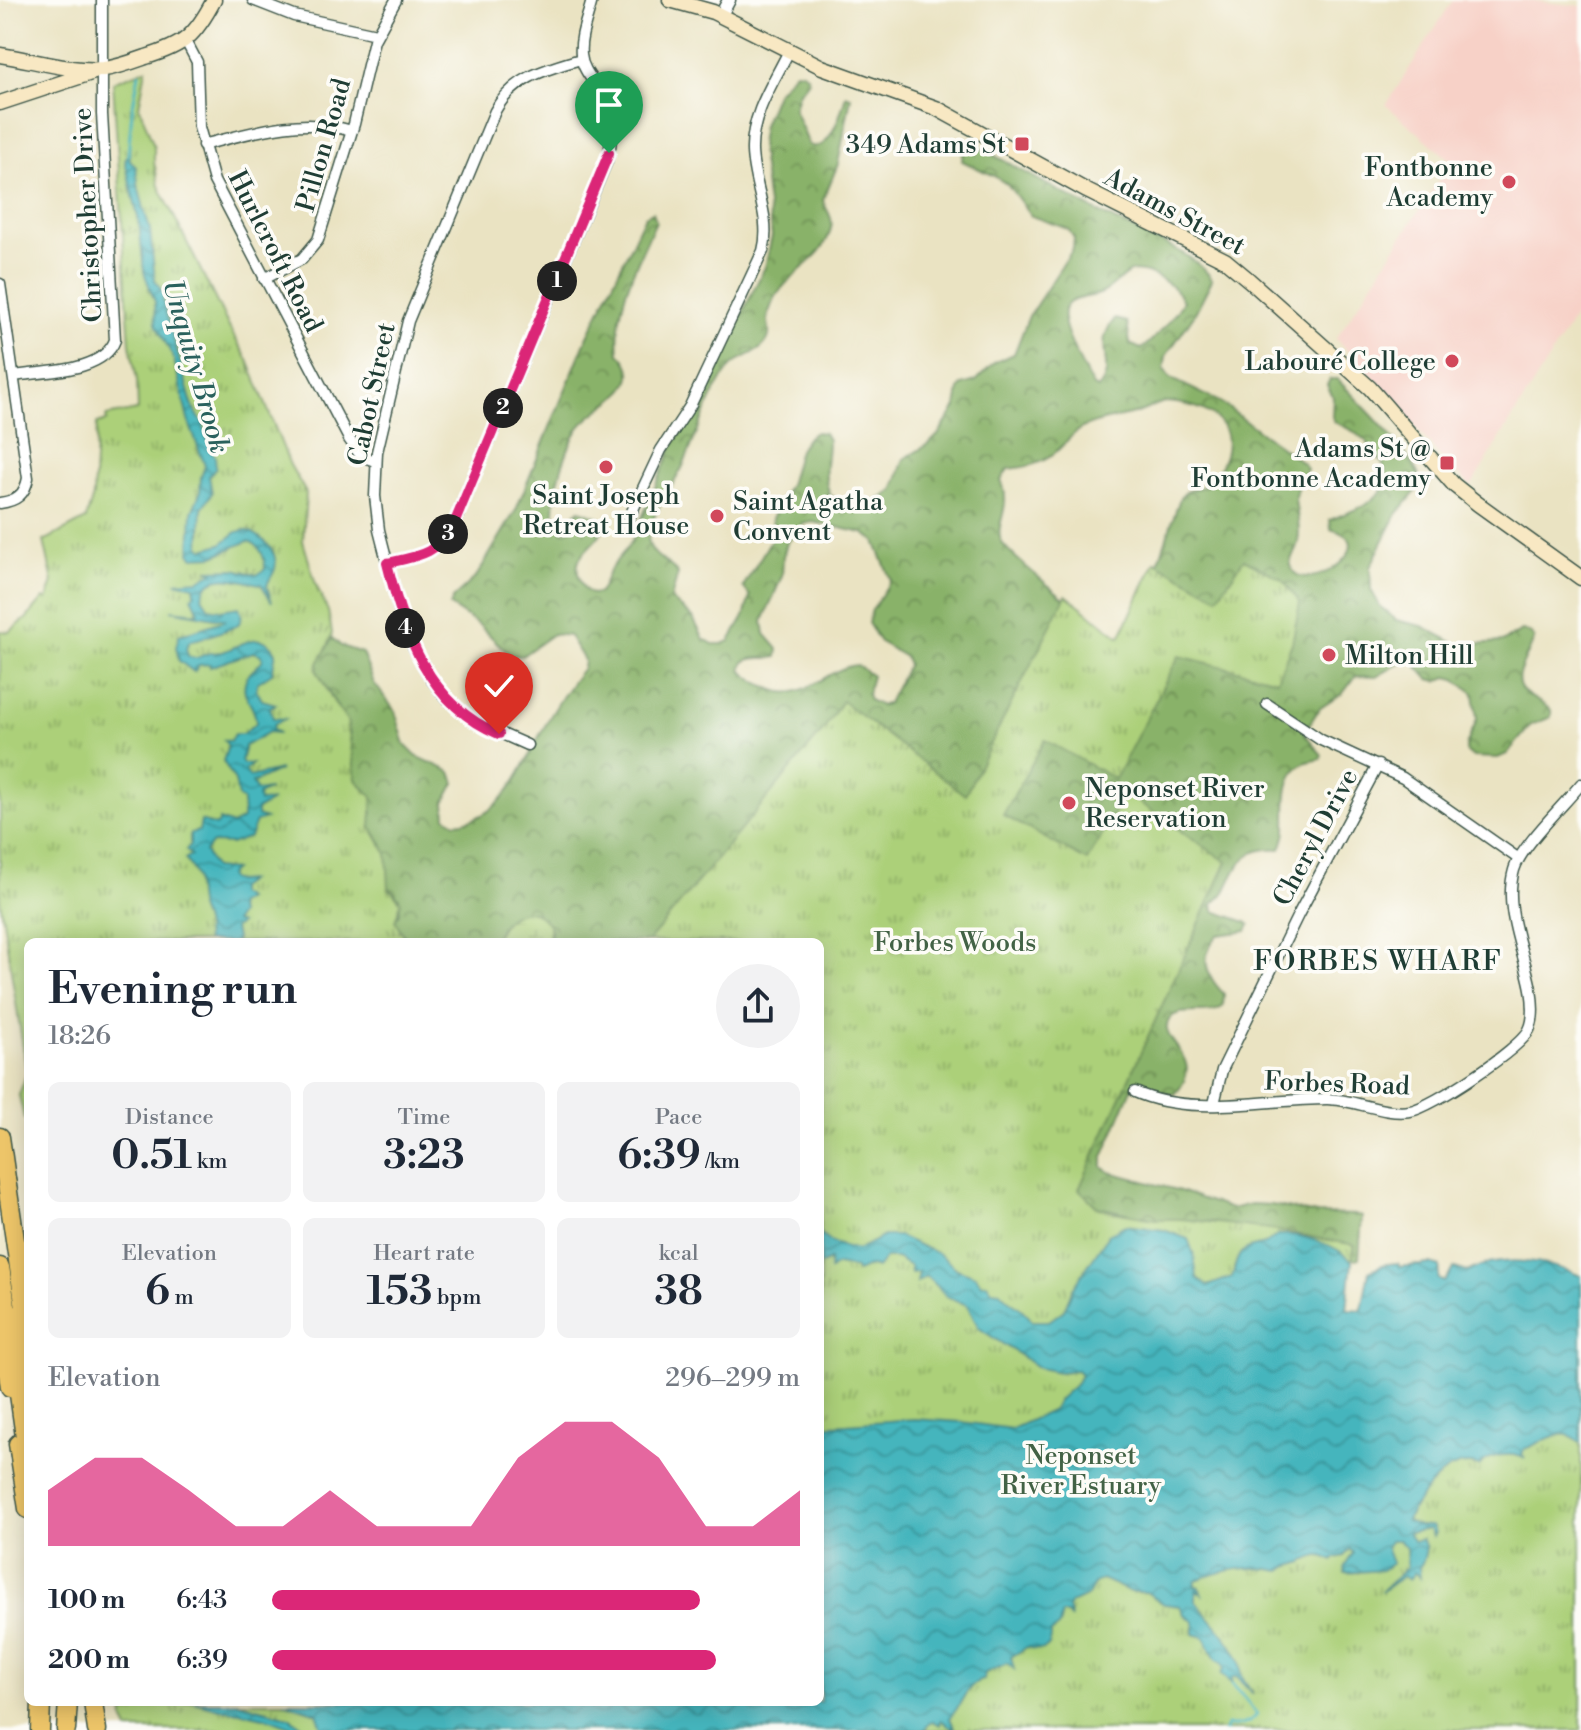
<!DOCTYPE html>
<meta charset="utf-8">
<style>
body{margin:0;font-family:"Libre Bodoni",serif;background:#f2f2f3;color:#1f2937;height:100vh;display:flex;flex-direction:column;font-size:30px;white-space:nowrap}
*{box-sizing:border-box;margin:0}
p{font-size:26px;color:#747a83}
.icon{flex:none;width:44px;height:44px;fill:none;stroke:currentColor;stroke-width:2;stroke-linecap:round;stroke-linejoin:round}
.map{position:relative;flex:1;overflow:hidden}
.details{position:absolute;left:24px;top:938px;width:800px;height:768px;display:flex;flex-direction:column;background:#fff;border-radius:12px;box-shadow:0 4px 20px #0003}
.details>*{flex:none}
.pin{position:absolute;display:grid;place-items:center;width:68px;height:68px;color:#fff;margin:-82px -34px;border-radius:50% 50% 50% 0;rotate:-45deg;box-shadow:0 0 8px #0007}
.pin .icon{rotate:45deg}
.km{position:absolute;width:40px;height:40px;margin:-20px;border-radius:50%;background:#222;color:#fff;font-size:22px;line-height:40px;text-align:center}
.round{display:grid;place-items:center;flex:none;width:84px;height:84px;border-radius:42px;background:#f2f2f3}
.summary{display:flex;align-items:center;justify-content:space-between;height:136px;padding:0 24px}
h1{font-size:44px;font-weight:600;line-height:60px}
.stats{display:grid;grid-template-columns:repeat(3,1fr);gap:12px;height:136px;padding:8px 24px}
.stats div{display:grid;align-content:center;border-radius:12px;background:#f2f2f3;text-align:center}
.stats b{font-size:40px;font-weight:600}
.stats small{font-size:22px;font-weight:400}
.stats p{font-size:22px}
.chart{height:224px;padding:16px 24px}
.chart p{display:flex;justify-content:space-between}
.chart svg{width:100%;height:144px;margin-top:8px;fill:#db2777;opacity:.7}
ul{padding:0 24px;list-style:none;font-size:26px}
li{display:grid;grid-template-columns:128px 96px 1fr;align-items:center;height:60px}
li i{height:20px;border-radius:10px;background:#db2777}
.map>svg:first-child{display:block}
.built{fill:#f7d1c7}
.forest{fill:url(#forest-crowns);stroke:#54784e;stroke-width:2;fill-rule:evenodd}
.wetland{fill:url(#wetland-marsh);stroke:#668656;stroke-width:2}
.park{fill:url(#park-tufts);stroke:#668656;stroke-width:2}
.water{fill:url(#water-waves);stroke:#327978;stroke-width:2}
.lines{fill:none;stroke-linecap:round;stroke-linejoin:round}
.stream{stroke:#45b5bd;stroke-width:3}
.minor-casing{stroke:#3d5649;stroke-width:13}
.tertiary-casing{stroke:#3d5649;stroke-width:15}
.secondary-casing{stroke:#3d5649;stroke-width:17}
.motorway-casing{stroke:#3d5649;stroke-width:21}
.minor{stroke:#fff;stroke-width:10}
.tertiary{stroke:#fff;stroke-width:12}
.secondary{stroke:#f8e8c3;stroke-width:14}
.motorway{stroke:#edc569;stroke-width:18}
.route-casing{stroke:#fff;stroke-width:16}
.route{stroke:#db2777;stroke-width:10}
.poi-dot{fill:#d1495b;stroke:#fdfcf7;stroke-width:3}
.labels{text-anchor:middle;stroke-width:7;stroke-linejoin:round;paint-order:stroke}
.poi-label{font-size:26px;fill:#1f3d34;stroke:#fdfcf7;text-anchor:end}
.street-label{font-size:26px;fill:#1f3d34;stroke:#fdfcf7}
.park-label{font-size:26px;fill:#426245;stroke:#fdfcf7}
.water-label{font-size:28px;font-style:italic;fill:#2a615d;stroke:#fdfcf7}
.neighbourhood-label{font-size:28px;letter-spacing:2px;fill:#1f3d34;stroke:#fdfcf7}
</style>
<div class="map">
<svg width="1581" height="1730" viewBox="0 0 1581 1730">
<defs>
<pattern id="forest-crowns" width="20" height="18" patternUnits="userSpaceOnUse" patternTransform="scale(2)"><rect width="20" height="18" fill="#89b269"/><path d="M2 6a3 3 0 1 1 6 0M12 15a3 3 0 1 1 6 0" fill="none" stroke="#6f9257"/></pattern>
<pattern id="wetland-marsh" width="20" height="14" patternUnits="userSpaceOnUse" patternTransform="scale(2)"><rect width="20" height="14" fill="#acd079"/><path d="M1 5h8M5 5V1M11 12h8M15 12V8" fill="none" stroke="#8baa64"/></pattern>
<pattern id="park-tufts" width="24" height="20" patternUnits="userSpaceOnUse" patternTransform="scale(2)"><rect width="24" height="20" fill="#acd079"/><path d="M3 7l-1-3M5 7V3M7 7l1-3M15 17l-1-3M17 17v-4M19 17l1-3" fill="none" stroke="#8baa64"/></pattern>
<pattern id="water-waves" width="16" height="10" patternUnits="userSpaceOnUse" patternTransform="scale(2)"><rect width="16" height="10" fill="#45b5bd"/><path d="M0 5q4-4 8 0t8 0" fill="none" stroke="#39949a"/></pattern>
</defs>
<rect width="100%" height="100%" fill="#fdfcf7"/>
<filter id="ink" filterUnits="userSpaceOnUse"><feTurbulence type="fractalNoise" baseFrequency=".0125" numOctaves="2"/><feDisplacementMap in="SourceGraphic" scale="16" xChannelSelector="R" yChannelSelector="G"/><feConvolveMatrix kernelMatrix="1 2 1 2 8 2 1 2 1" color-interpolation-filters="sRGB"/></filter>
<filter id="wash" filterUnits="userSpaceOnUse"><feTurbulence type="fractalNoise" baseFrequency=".006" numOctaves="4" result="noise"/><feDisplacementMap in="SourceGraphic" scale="32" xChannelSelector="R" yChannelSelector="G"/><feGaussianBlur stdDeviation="1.8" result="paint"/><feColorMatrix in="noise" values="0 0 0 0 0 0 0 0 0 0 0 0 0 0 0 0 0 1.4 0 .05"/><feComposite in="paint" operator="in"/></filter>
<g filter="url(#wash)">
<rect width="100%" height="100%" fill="#eae3c2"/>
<path class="built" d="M 1453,0 L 1525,0 L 1581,6 L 1581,306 L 1471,486 L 1443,460 L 1378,382 L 1336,339 L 1451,161 L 1386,105 Z"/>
<path class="forest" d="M 795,71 C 803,71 807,73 809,81 L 798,93 L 794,109 L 809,145 C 829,156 842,110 846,95 L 851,97 L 838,164 L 823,200 C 825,210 834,216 831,228 C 825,256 799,267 782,288 C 775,296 768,310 768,321 C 768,328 771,332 768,339 C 762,354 740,355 730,368 C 708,397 698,433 683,466 C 674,485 660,501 653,520 C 650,527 647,536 649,543 C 652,557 669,562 678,573 L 671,599 L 693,618 L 703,638 L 713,644 L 723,644 L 730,641 L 744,617 L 750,596 L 743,587 L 774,535 L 772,519 L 775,509 L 789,485 L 799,450 L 808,437 L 816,432 L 824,433 L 828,440 C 828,460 821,476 831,496 C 859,511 867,508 893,491 L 904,459 L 929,444 L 938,435 L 956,407 L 959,390 L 962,385 L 976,381 L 995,362 L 1014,354 L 1029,316 L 1073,249 L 1074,238 L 1068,229 L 1031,216 L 1008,185 L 994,176 L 962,161 L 964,145 L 969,142 C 1017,167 1064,195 1112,219 C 1140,234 1197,252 1212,280 L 1194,315 L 1166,356 L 1164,369 L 1170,378 L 1220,402 L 1304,464 L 1307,469 C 1303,479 1295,487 1295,498 C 1296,513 1301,526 1298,542 C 1296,552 1286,562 1293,571 C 1308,591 1364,557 1348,537 C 1345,533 1336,531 1331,529 L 1330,520 L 1366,505 L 1380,493 L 1388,480 L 1382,462 L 1366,441 L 1353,431 L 1335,422 L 1332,417 L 1333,397 L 1327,385 L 1330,379 L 1337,379 C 1358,401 1416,457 1422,484 L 1397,514 L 1370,567 L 1371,590 L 1380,606 L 1396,620 L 1422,626 L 1458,645 L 1502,642 L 1522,631 L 1530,633 L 1534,638 C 1531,654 1508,679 1524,692 C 1532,699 1543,703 1551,710 L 1551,717 L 1531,725 L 1507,754 L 1498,758 L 1473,757 L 1466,751 L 1466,746 L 1477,719 L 1474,693 L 1455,679 L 1447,677 L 1437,681 L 1429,679 L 1412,660 L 1404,661 L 1376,677 L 1356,676 L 1343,693 L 1319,709 L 1304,733 L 1322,755 L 1321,759 C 1315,761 1307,761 1302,764 C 1282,778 1287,810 1286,830 C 1286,836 1283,843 1281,849 C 1247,846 1239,862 1226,890 C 1224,895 1217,900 1213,904 L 1214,911 L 1246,922 L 1250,925 L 1247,931 L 1218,935 C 1198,956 1206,976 1224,994 L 1223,1006 C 1209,1020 1172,1002 1167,1025 C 1163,1044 1207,1059 1175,1094 C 1160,1095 1147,1083 1133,1086 L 1103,1157 L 1103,1167 L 1110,1172 L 1180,1191 L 1231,1209 L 1251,1204 L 1272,1205 L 1317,1214 L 1359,1215 L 1362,1217 L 1359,1258 L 1355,1259 L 1213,1222 L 1155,1219 L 1097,1207 L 820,942 L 550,942 L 551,929 L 501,926 L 493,942 L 408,942 L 395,921 L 400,911 L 399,898 L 389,888 L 383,845 L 371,827 L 368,792 L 356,780 L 349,728 L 317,671 L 318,663 L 332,638 L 341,646 L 362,653 L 374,683 L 395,711 L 405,745 L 416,756 L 451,772 L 455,783 L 445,802 L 446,817 L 456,823 C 505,818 521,769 542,731 C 554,709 567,688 583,668 L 584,660 L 569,636 L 553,634 L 522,656 L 510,655 L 479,625 L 450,606 L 453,598 L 476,577 L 516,510 L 585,342 L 645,216 L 653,212 L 656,221 C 637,263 614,305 619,353 C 655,387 595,405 579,428 C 567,445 540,520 564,532 L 572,529 L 575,514 L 580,510 L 599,517 L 605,524 C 599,548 564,553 583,586 C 588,594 591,595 599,593 C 604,586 604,581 608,574 C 613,562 625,553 632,541 L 673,445 L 695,409 L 765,267 L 772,236 L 760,144 L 763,125 L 776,93 ZM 1132,271 C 1151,271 1174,283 1183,301 C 1177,314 1153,341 1141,349 L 1130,344 L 1127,322 L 1115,319 C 1090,347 1119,365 1098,389 L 1093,387 C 1085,371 1055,320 1066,306 C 1074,296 1091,298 1102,293 C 1114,288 1120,276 1132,271 ZM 1166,402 C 1224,406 1245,436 1209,485 L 1187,491 L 1180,498 L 1160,558 L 1122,638 L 1118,638 C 1098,625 1010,558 1001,541 C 994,524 1013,508 1001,480 L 1008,469 C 1028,467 1044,464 1059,449 C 1067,441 1072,434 1082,428 C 1100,419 1118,419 1137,413 C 1147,410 1155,404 1166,402 ZM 813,522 L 863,533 L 875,541 L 891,580 L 872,610 L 868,623 L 880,642 L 905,657 L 908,664 L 888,703 L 881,706 L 869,700 L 867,694 L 872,676 L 857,665 C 826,668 806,702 774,690 C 761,685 751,680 741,670 L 744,662 C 754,655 765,660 777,657 L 778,649 L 765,634 L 763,621 L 782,576 L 783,557 L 787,543 L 803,524 Z"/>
<path class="wetland" d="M 528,911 L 536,913 L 549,924 L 550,942 L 493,942 C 502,925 507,913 528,911 Z"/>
<path class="park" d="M 146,69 L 139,106 L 154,146 L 154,162 L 159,186 L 232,333 L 248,360 L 290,465 L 306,493 L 303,541 L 316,585 L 328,611 L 332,633 L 328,646 L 318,663 L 317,671 L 336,706 L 347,720 L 356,780 L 373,797 L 371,827 L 387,854 L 389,888 L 401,902 L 395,921 L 408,942 L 28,942 L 28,1120 L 24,1118 L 19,1095 L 27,1073 L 0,900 L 0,631 L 9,632 L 26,619 L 44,598 L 47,600 L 53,582 L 44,541 L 86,519 L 93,496 L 97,424 L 107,421 L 106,416 L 138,410 L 137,380 L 130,344 L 113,82 Z
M 1244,559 L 1283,580 L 1300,603 L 1292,643 L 1277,680 L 1179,656 L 1115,779 L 1045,740 L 1003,815 L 1087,861 L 1125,793 L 1227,862 L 1079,1189 L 1097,1207 L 1114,1212 L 1155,1219 L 1181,1219 L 1268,1229 L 1355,1245 C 1349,1264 1349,1288 1347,1309 L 1362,1310 L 1369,1271 L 1387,1264 L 1398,1263 L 1399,1267 L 1430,1264 L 1440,1267 L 1438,1279 L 1444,1282 L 1454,1268 L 1467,1272 C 1499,1255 1548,1262 1581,1276 L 1581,1730 L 128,1730 L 124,1721 L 123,1702 L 820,1702 L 820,942 L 648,942 L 824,729 L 842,701 L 965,795 L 1066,595 L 1120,637 L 1155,562 L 1218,597 Z"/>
<path class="water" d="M 129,152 L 130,160 L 136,167 L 139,190 L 150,230 L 155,280 L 163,293 L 163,302 L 193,408 L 204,425 L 205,434 L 215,457 L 216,468 L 209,476 L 212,493 L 202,508 L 200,546 L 204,549 L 221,544 L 237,532 L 246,530 C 262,536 279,551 275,569 C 273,576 268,579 267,587 L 272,602 L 261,584 C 242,582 207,567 202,597 L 209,608 L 220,610 L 239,607 C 248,626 231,628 217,633 C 208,636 200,639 190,641 L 186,648 L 188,656 C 196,660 198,657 206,654 C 213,651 219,654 225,651 C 242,645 262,628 276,652 L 272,673 L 257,683 L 256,689 L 262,700 L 276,704 L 270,707 L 273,718 L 285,719 L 274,724 L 273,729 L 279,733 L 269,732 L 245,746 L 241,761 L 243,764 L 252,764 L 245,770 L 249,777 L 280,770 L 252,783 L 257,791 L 269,789 L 258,795 L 259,802 L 272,801 L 257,810 L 257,816 L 265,819 L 256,822 L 250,837 L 231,844 L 212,843 L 205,852 L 214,868 L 234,870 L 228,875 L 230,879 L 238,882 L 248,881 L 238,888 L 238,894 L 246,899 L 237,905 L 239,914 L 234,922 L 240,924 L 234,928 L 236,939 L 233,942 L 206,942 C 205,937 206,930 204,923 C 203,916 199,911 198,904 C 194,881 201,880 185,859 L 191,855 L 186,850 L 190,845 L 190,833 L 199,831 L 201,821 L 215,826 L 219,823 L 219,820 L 232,825 L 243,819 L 243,801 L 238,797 L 235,781 L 223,761 L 228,746 L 224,740 L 230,741 L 235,734 L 242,734 L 256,723 C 257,706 239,697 246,679 C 250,671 259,666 263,659 L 260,654 L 253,652 L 210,667 L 210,664 L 199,665 L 194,672 L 179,661 L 176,647 L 179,635 L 226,620 L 171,610 L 198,613 L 199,611 L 192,597 L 195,593 L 194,586 L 175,582 L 199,580 L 213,572 L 208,570 L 235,569 L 257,575 L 265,569 C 265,557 260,544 248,541 L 214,556 L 194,557 L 190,553 L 192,512 L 200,493 L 201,477 L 205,466 L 188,420 L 174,359 L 156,324 L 155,302 L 144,272 L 139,222 L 125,161 Z
M 1125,1225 L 1164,1230 L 1188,1239 L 1194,1255 L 1197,1278 L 1208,1286 L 1232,1277 C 1235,1269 1235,1260 1241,1253 C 1248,1246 1256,1247 1264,1244 C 1270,1242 1273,1236 1281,1235 C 1301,1233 1339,1246 1352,1261 L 1347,1309 L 1362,1310 L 1369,1271 L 1382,1265 L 1398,1263 L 1399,1267 L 1430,1264 L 1440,1267 L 1438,1279 L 1444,1282 L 1454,1268 L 1467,1272 C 1499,1254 1548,1261 1581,1276 L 1581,1443 C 1562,1424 1545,1442 1524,1449 L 1522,1455 L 1525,1459 C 1512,1451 1488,1455 1479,1466 C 1446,1454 1419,1497 1406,1521 L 1418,1526 L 1432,1526 L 1435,1533 L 1433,1536 L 1429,1529 L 1408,1533 L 1414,1542 L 1422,1539 C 1428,1548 1425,1560 1419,1567 L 1420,1578 L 1414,1572 L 1409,1580 L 1403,1576 L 1381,1592 L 1407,1567 L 1406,1548 L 1399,1540 L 1391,1540 L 1386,1547 L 1392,1563 L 1382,1570 L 1345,1573 L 1344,1568 L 1353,1553 L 1350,1549 L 1344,1556 L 1335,1558 L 1333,1561 C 1319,1552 1314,1557 1301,1563 C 1293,1566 1288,1565 1281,1571 C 1250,1564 1224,1570 1196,1580 L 1194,1585 L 1199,1587 L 1202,1594 L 1196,1590 L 1196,1601 C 1209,1619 1229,1637 1239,1659 C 1242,1666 1240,1670 1242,1676 C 1245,1683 1250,1687 1252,1694 L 1238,1677 L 1232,1677 L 1232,1684 L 1221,1674 L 1224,1669 L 1222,1663 L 1216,1660 L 1204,1637 L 1194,1634 L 1194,1622 L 1184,1614 L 1180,1606 L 1164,1604 L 1146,1592 L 1131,1592 L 1102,1579 L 1095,1583 L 1088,1595 L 1071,1603 L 1068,1608 L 1071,1619 L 1067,1614 L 1062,1614 L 1059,1626 L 1051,1633 C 1052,1651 1041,1652 1027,1647 L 1011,1657 L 1014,1669 L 1007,1663 L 985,1673 L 984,1680 C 966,1682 961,1707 950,1718 L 955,1730 L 941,1720 L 940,1725 L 933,1721 L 929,1723 L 924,1730 L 323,1730 L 317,1713 L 284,1702 L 820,1702 L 820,1426 L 914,1419 L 962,1422 L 1012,1429 L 1053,1410 L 1058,1400 L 1077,1383 L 1081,1374 L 1077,1370 L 1059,1372 L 1039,1368 L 979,1328 L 967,1305 L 946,1296 L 926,1276 L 917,1282 L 919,1272 L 911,1273 L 910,1266 L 896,1258 L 885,1258 L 877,1268 L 870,1266 L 857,1272 L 854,1268 L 837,1265 L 830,1270 L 829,1260 L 820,1265 L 820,1234 L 833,1243 L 857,1250 L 884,1236 L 898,1236 L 939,1254 L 957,1269 L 976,1276 L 981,1284 L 987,1283 L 992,1290 L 1000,1291 C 1010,1304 1022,1305 1032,1321 L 1049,1321 L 1064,1310 L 1073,1288 L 1109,1234 Z
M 195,1702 L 236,1702 L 289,1717 L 309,1730 C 291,1730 277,1719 259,1716 C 237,1711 216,1709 195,1702 Z"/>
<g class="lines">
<path class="stream" d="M 128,155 L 132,111 L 139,73
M 1225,1730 L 1227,1725 C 1238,1728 1252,1723 1257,1714 L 1232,1684"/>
</g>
</g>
<g filter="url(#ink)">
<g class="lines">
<g class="minor-casing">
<path id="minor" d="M 253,0 L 294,16 L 376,34
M 186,41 L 197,62 L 199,127 L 214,181 L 349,439 L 361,456 L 375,461
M 203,145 C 253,132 301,116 352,131
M 264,279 L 302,259 L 318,240 L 354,124 L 374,40 L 396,0
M 0,284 L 28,478 C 25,495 16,501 0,503
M 14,376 C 44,371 103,373 115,340 L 102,114 L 102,0
M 629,518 L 661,450 L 690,406 L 763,251 C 772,218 753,185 752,151 C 751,115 773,83 789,51
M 387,563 C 419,556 436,555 454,524 L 607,161 C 614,136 613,110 598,88 C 591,78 582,68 581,55 C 579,37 588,17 592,0
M 1267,704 L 1321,740 L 1403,778 L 1519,859
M 527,745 L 475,722 L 446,698 L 431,679 L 412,644 L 400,612 L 379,530 L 375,496 L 377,452 L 408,321 L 495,111 C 513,77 547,69 581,59
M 1135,1092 C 1191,1117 1266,1099 1327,1099 C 1354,1099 1383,1115 1410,1111 C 1431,1108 1520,1049 1529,1030 C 1535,1018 1533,1001 1531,989 C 1524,951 1503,908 1514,870 C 1521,846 1564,805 1581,784
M 1214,1104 L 1222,1070 L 1298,915 L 1378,765"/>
</g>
<g class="tertiary-casing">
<path id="tertiary" d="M 721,15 L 729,0"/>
</g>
<g class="secondary-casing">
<path id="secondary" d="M 670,0 L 713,12 L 822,67 L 936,108 L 1087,191 L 1225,260 L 1249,280 L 1370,388 L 1454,485 L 1478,504 L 1581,578
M 0,55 C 34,60 70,72 104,69 C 119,67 132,62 146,57 C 185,45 195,36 214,0
M 0,103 L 94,72"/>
</g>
<g class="motorway-casing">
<path id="motorway" d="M 0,1137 L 28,1329
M 0,1267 L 10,1332
M 17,1315 L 28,1388
M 0,1322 L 10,1387
M 16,1373 L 28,1458
M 18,1444 L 28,1509
M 93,1702 L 97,1730
M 40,1730 L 41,1702
M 66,1730 L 68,1702"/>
</g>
<use href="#minor" class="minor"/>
<use href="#tertiary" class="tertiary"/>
<use href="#secondary" class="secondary"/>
<use href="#motorway" class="motorway"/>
</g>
</g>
<g class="lines" filter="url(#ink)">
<g class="route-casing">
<path id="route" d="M 499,734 C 428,705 404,632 387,563 C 419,556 436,555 454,524 L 609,153"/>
</g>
<use href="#route" class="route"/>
</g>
<g class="poi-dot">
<rect x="1014" y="136" width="16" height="16" rx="4"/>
<circle cx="1509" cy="182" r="8"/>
<circle cx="1452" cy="361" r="8"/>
<rect x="1439" y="455" width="16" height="16" rx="4"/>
<circle cx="606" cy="467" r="8"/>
<circle cx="717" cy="516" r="8"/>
<circle cx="1329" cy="655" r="8"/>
<circle cx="1069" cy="803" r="8"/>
</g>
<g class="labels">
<g class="poi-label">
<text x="1006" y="153">349 Adams St</text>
<text x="1493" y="176">Fontbonne<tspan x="1493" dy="30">Academy</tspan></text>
<text x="1436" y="370">Labouré College</text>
<text x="1431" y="457">Adams St @<tspan x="1431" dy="30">Fontbonne Academy</tspan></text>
<text x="606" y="504" text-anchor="middle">Saint Joseph<tspan x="606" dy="30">Retreat House</tspan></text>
<text x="733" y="510" text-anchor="start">Saint Agatha<tspan x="733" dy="30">Convent</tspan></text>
<text x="1345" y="664" text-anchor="start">Milton Hill</text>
<text x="1085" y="797" text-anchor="start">Neponset River<tspan x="1085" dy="30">Reservation</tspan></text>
</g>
<g class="street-label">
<text transform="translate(323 145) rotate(-74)" y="9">Pillon Road</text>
<text transform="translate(1175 211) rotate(28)" y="9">Adams Street</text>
<text transform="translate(87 215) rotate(-93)" y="9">Christopher Drive</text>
<text transform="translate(276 251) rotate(63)" y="9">Hurlcroft Road</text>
<text transform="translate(371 394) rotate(-78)" y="9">Cabot Street</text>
<text transform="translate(1315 837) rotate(-62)" y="9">Cheryl Drive</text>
<text transform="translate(1337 1083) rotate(2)" y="9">Forbes Road</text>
</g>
<g class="park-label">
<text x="955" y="951">Forbes Woods</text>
<text x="1081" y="1464">Neponset<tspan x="1081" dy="30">River Estuary</tspan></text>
</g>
<g class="water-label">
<text transform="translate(197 366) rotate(74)" y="10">Unquity Brook</text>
</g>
<g class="neighbourhood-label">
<text x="1378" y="970">FORBES WHARF</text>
</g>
</g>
</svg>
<div class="pin" style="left:609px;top:153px;background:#1e9e55"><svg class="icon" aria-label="arrive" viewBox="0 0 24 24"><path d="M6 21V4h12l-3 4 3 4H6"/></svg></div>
<div class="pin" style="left:499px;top:734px;background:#d93025"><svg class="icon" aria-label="check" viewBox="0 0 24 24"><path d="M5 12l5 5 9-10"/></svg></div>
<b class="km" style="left:557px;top:281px">1</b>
<b class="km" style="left:503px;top:408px">2</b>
<b class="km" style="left:448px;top:534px">3</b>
<b class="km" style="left:405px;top:628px">4</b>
<section class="details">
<div class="summary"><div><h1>Evening run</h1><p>18:26</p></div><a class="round"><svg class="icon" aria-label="share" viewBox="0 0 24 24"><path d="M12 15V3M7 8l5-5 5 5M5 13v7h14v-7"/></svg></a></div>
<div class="stats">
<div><p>Distance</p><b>0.51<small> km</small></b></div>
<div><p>Time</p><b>3:23</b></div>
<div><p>Pace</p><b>6:39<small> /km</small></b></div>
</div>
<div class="stats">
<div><p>Elevation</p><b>6<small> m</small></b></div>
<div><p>Heart rate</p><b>153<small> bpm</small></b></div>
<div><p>kcal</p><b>38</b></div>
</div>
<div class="chart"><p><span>Elevation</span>296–299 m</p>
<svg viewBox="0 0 160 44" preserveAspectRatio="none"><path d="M0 44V27L10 17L20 17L30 27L40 38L50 38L60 27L70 38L80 38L90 38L100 17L110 6L120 6L130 17L140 38L150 38L160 27V44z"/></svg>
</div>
<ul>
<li><b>100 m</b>6:43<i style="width:81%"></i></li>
<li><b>200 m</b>6:39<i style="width:84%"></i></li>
</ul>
</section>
</div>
